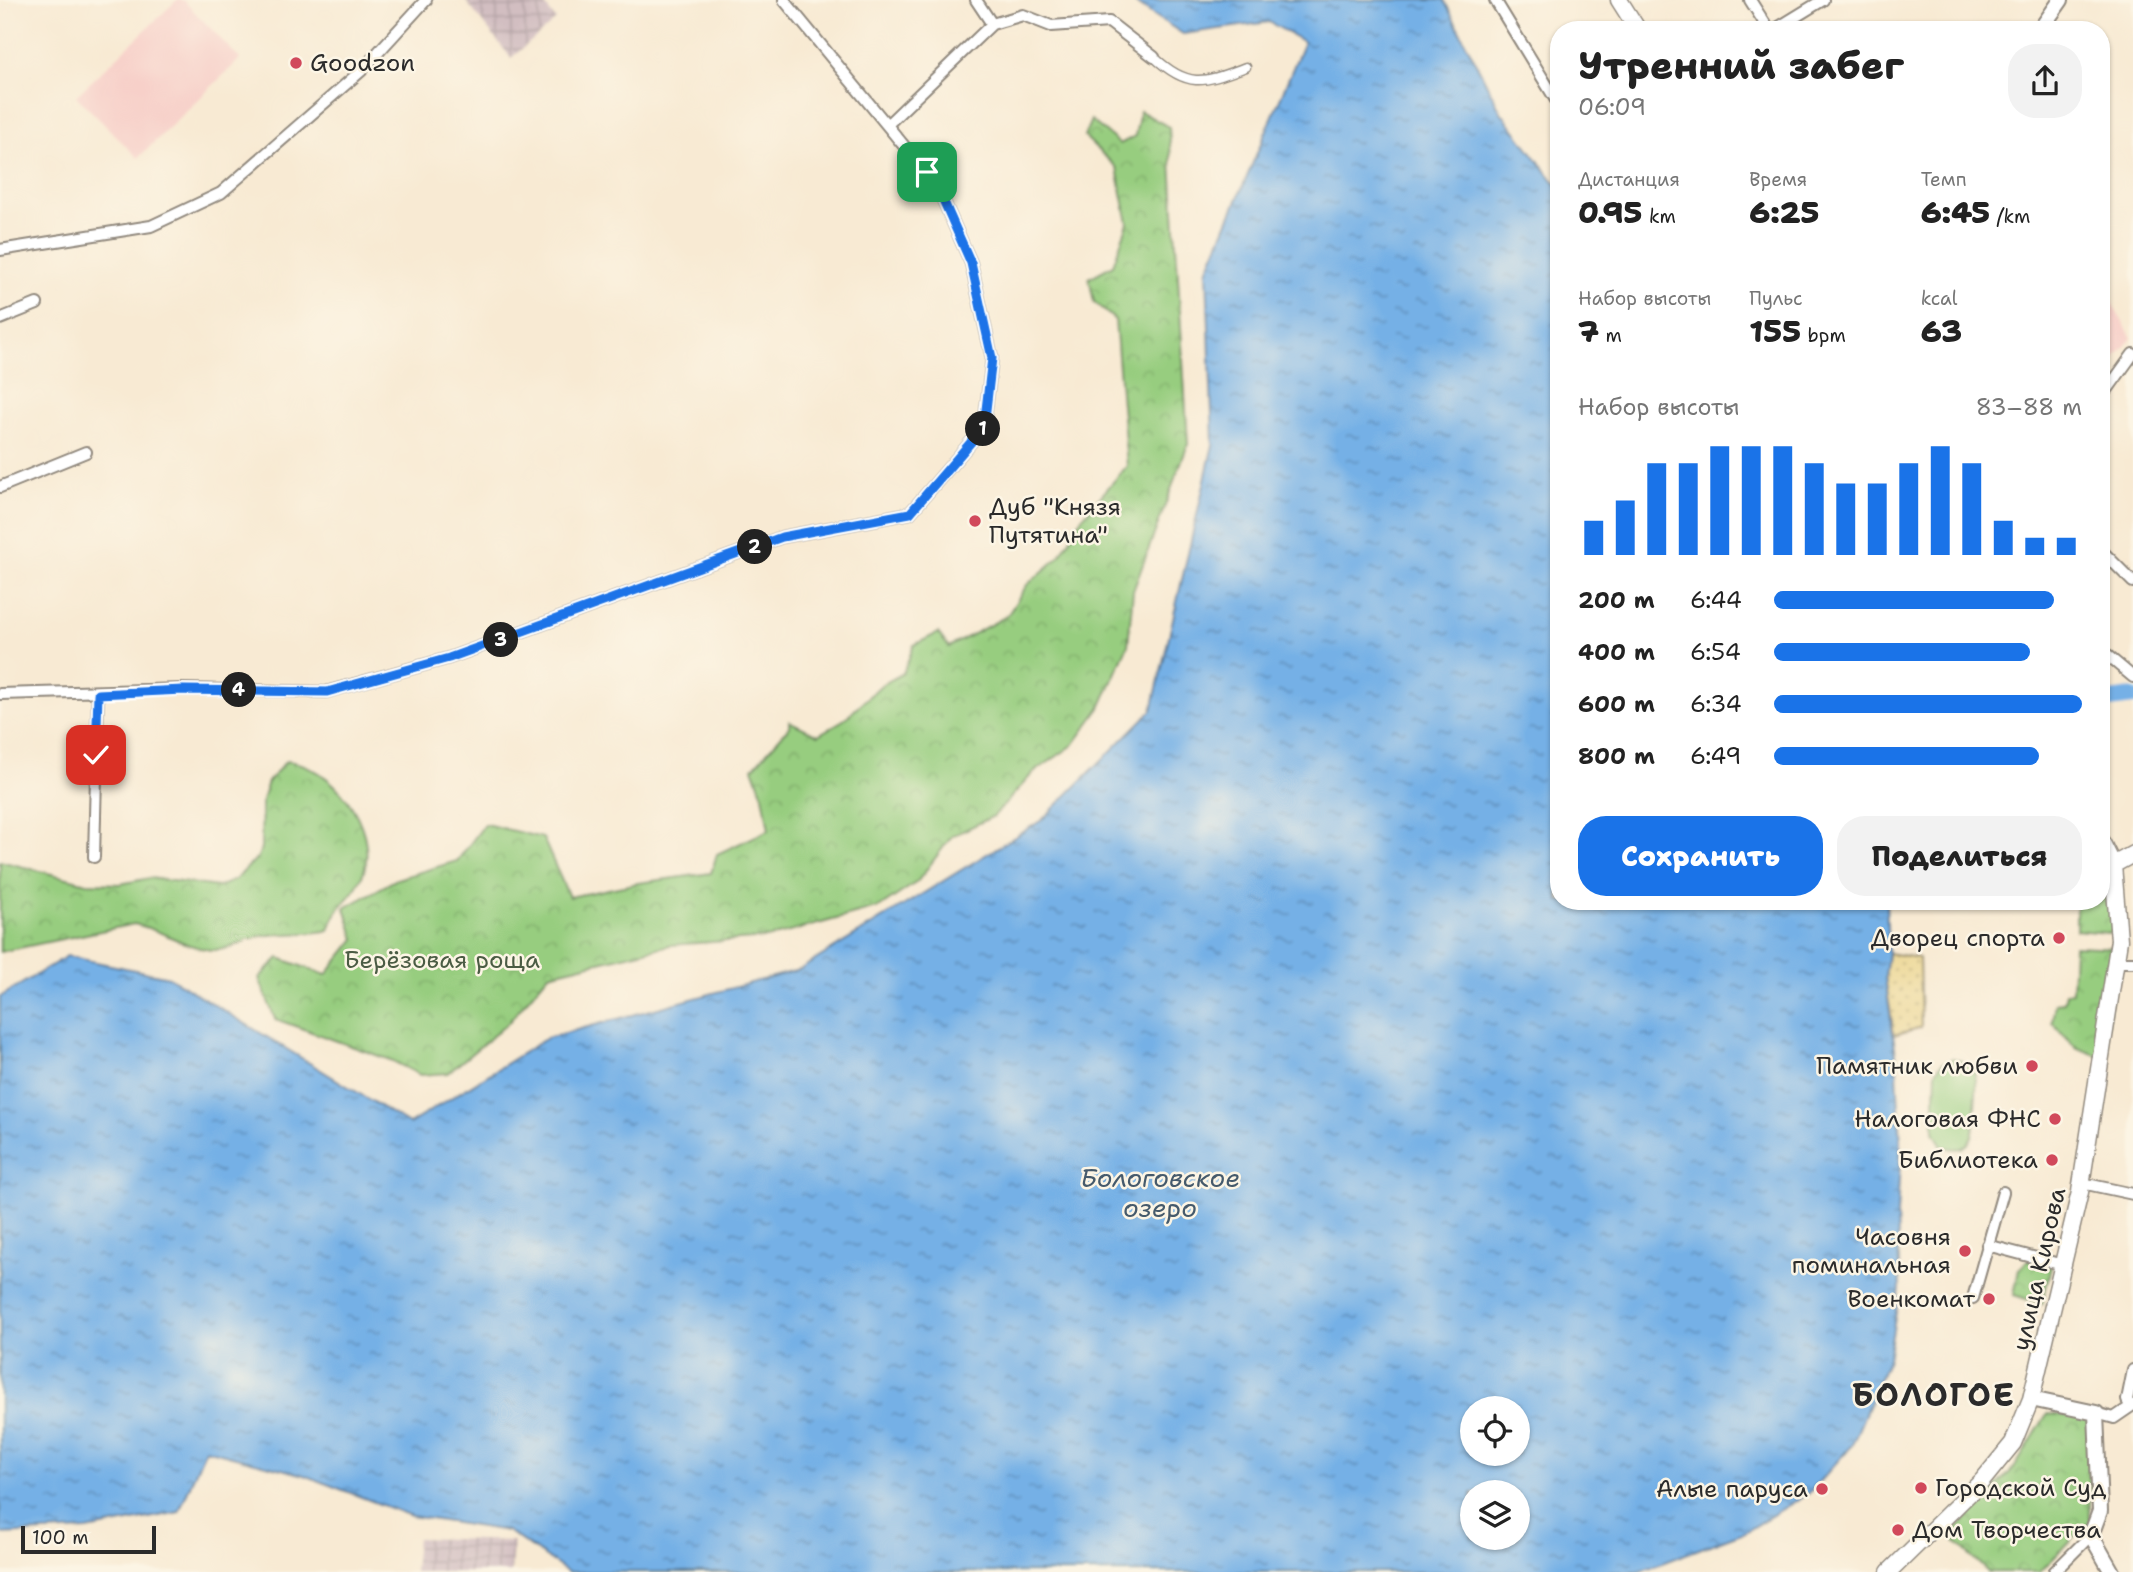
<!DOCTYPE html>
<html lang="ru">
<meta charset="utf-8">
<style>
body{margin:0;font-family:"Shantell Sans",sans-serif;background:#f2f2f2;color:#222;height:100vh;display:flex;flex-direction:column;font-size:26px;white-space:nowrap}
*{box-sizing:border-box;margin:0}
p{font-size:23px;color:#767676}
.icon{flex:none;width:38px;height:38px;fill:none;stroke:currentColor;stroke-width:2;stroke-linecap:round;stroke-linejoin:round}
.map{position:relative;flex:1;overflow:hidden}
.sheet{position:absolute;left:1550px;top:21px;width:560px;height:889px;display:flex;flex-direction:column;background:#fff;border-radius:28px;box-shadow:0 2px 5px #0004}
.sheet>*{flex:none}
.fabs{position:absolute;left:1460px;top:1396px;display:grid;gap:14px}
.fabs a{display:grid;place-items:center;width:70px;height:70px;border-radius:50%;background:#fff;box-shadow:0 2px 5px #0004;font-size:35px}
.scale{position:absolute;left:21px;bottom:18px;width:135px;box-sizing:border-box;padding-left:7px;border:4px solid #2b2b2b;border-top:0;font-size:19px;line-height:24px;white-space:nowrap;color:#2b2b2b;-webkit-text-stroke:5px #fcf5e5;paint-order:stroke}
.pin{position:absolute;display:grid;place-items:center;width:60px;height:60px;color:#fff;margin:-30px;border-radius:14px;box-shadow:0 4px 10px #0006}
.km{position:absolute;width:35px;height:35px;margin:-18px;border-radius:50%;background:#222;color:#fff;font-size:19px;line-height:35px;text-align:center}
.round{display:grid;place-items:center;flex:none;width:74px;height:74px;border-radius:28px;background:#f2f2f2}
.overview{display:flex;align-items:center;justify-content:space-between;height:119px;padding:0 28px}
h1{font-size:38px;font-weight:800;line-height:52px}
.stats{display:grid;grid-template-columns:repeat(3,1fr);gap:10px;height:119px;padding:7px 28px}
.stats div{display:grid;align-content:center}
.stats b{font-size:30px;font-weight:800}
.stats small{font-size:19px;font-weight:400}
.stats p{font-size:19px}
.chart{height:196px;padding:14px 28px}
.chart p{display:flex;justify-content:space-between}
.chart svg{width:100%;height:126px;margin-top:7px;stroke:#1a73e8;stroke-width:6}
.button{display:flex;gap:14px;margin-top:auto;padding:14px 28px}
.button a{flex:1;height:80px;border-radius:28px;background:#1a73e8;color:#fff;font-size:28px;font-weight:800;line-height:80px;text-align:center}
.button a+a{background:#f2f2f2;color:#222}
ul{padding:0 28px;list-style:none;font-size:23px}
li{display:grid;grid-template-columns:112px 84px 1fr;align-items:center;height:52px}
li i{height:18px;border-radius:9px;background:#1a73e8}
.map>svg:first-child{display:block}
.built{fill:#f7d0c9}
.industrial{fill:url(#industrial-grid)}
.sand{fill:url(#sand-dots);stroke:#8c8264;stroke-width:2}
.park{fill:url(#park-crowns);stroke:#617c55;stroke-width:2}
.garden{fill:#97cd7f;stroke:#617c55;stroke-width:2}
.water{fill:url(#water-ripples);stroke:#506e88;stroke-width:2;fill-rule:evenodd}
.lines{fill:none;stroke-linecap:round;stroke-linejoin:round}
.river{stroke:#75b0e6;stroke-width:16}
.pedestrian-casing{stroke:#928a7f;stroke-width:11}
.minor-casing{stroke:#928a7f;stroke-width:14}
.tertiary-casing{stroke:#928a7f;stroke-width:18}
.secondary-casing{stroke:#928a7f;stroke-width:19}
.pedestrian{stroke:#fff;stroke-width:8}
.minor{stroke:#fff;stroke-width:10}
.tertiary{stroke:#fff;stroke-width:14}
.secondary{stroke:#fff;stroke-width:16}
.route-casing{stroke:#fff;stroke-width:14}
.route{stroke:#1a73e8;stroke-width:9}
.poi-dot{fill:#d1495b;stroke:#fcf5e5;stroke-width:2.5}
.labels{text-anchor:middle;stroke-width:5;stroke-linejoin:round;paint-order:stroke}
.poi-label{font-size:24px;fill:#2b2b2b;stroke:#fcf5e5;text-anchor:end}
.park-label{font-size:24px;fill:#4b5c44;stroke:#fcf5e5}
.street-label{font-size:24px;fill:#2b2b2b;stroke:#fcf5e5}
.water-label{font-size:26px;font-style:italic;fill:#455a6c;stroke:#fcf5e5}
.district-label{font-size:32px;font-weight:bold;letter-spacing:2px;fill:#2b2b2b;stroke:#fcf5e5}
</style>
<div class="map">
<svg width="2133" height="1572" viewBox="0 0 2133 1572">
<defs>
<pattern id="industrial-grid" width="8" height="8" patternUnits="userSpaceOnUse" patternTransform="scale(1.75)"><rect width="8" height="8" fill="#d2bec1"/><path d="M0 4h8M4 0v8" fill="none" stroke="#b4a3a6"/></pattern>
<pattern id="sand-dots" width="8" height="8" patternUnits="userSpaceOnUse" patternTransform="scale(1.75)"><rect width="8" height="8" fill="#eeda9e"/><path d="M2 2h.1M6 6h.1" fill="none" stroke="#cb8" stroke-width="1.8" stroke-linecap="round"/></pattern>
<pattern id="park-crowns" width="20" height="18" patternUnits="userSpaceOnUse" patternTransform="scale(1.75)"><rect width="20" height="18" fill="#97cd7f"/><path d="M2 6a3 3 0 1 1 6 0M12 15a3 3 0 1 1 6 0" fill="none" stroke="#82b06e"/></pattern>
<pattern id="water-ripples" width="26" height="14" patternUnits="userSpaceOnUse" patternTransform="scale(1.75)"><rect width="26" height="14" fill="#75b0e6"/><path d="M2 4q2-2 4 0t4 0M15 11q2-2 4 0t4 0" fill="none" stroke="#608fbb"/></pattern>
</defs>
<rect width="100%" height="100%" fill="#fcf5e5"/>
<filter id="ink" filterUnits="userSpaceOnUse"><feTurbulence type="fractalNoise" baseFrequency=".0143" numOctaves="2"/><feDisplacementMap in="SourceGraphic" scale="14" xChannelSelector="R" yChannelSelector="G"/><feConvolveMatrix kernelMatrix="1 2 1 2 8 2 1 2 1" color-interpolation-filters="sRGB"/></filter>
<filter id="wash" filterUnits="userSpaceOnUse"><feTurbulence type="fractalNoise" baseFrequency=".00686" numOctaves="4" result="noise"/><feDisplacementMap in="SourceGraphic" scale="28" xChannelSelector="R" yChannelSelector="G"/><feGaussianBlur stdDeviation="1.57" result="paint"/><feColorMatrix in="noise" values="0 0 0 0 0 0 0 0 0 0 0 0 0 0 0 0 0 1.4 0 .05"/><feComposite in="paint" operator="in"/></filter>
<g filter="url(#wash)">
<rect width="100%" height="100%" fill="#f8ead3"/>
<path class="built" d="M 177,0 L 183,0 L 240,59 L 138,158 L 76,96 Z
M 2102,286 L 2132,338 L 2102,372 Z"/>
<path class="industrial" d="M 465,0 L 541,0 L 556,20 L 511,58 Z
M 417,1538 L 513,1541 L 511,1572 L 414,1572 Z"/>
<path class="sand" d="M 1888,953 L 1919,958 L 1921,1027 L 1894,1035 L 1885,977 Z"/>
<path class="park" d="M 1140,111 L 1169,127 L 1188,444 L 1133,591 L 1128,645 L 1100,708 L 1073,745 L 1033,773 L 994,816 L 952,836 L 917,882 L 880,907 L 767,938 L 670,945 L 549,974 L 508,1023 L 448,1073 L 420,1075 L 393,1061 L 275,1019 L 259,978 L 279,958 L 326,975 L 355,939 L 345,908 L 397,879 L 457,861 L 485,824 L 543,838 L 569,897 L 638,883 L 711,873 L 717,854 L 769,830 L 763,795 L 753,768 L 789,727 L 789,721 L 818,735 L 845,719 L 880,686 L 903,673 L 914,645 L 938,633 L 949,647 L 1007,616 L 1027,585 L 1058,558 L 1074,533 L 1074,527 L 1127,466 L 1115,320 L 1094,302 L 1089,278 L 1113,265 L 1128,223 L 1117,168 L 1084,136 L 1091,120 L 1120,144 L 1135,136 Z
M 286,761 C 332,764 378,826 364,871 C 357,895 336,904 329,930 C 302,937 274,930 248,940 C 236,945 225,951 211,950 C 183,947 161,929 134,924 L 0,952 L 0,861 L 87,883 L 120,884 L 150,878 L 218,887 L 235,880 L 258,857 L 261,848 L 262,800 L 268,782 Z
M 2102,853 L 2106,863 L 2119,934 L 2076,930 L 2076,901 L 2102,901 Z
M 2074,946 L 2119,948 L 2101,1057 L 2075,1047 L 2052,1022 L 2055,1003 L 2064,1002 L 2066,993 L 2072,992 Z
M 2029,1260 L 2051,1267 L 2042,1304 L 2014,1295 L 2019,1269 Z
M 2047,1414 L 2089,1417 L 2090,1521 L 2040,1572 L 1988,1572 L 1950,1536 L 2015,1467 Z"/>
<path class="garden" d="M 1953,1058 L 1970,1064 C 1979,1077 1976,1091 1975,1107 C 1974,1131 1975,1158 1942,1146 L 1934,1132 L 1936,1071 L 1941,1064 Z"/>
<path class="water" d="M 1131,0 L 1444,0 L 1501,112 L 1559,188 L 1559,901 L 1886,901 L 1888,952 L 1885,977 L 1896,1055 L 1901,1145 L 1897,1214 L 1900,1289 L 1888,1359 L 1852,1445 L 1809,1493 L 1744,1532 L 1638,1572 L 568,1572 L 507,1531 L 411,1516 L 301,1474 L 205,1449 L 179,1512 L 87,1530 L 0,1534 L 0,997 L 67,956 L 169,977 L 409,1124 L 547,1038 L 799,970 L 1042,820 L 1152,710 L 1213,445 L 1207,271 L 1304,42 L 1269,22 L 1183,34 ZM 1472,1409 L 1517,1409 L 1517,1454 L 1472,1454 ZM 1472,1493 L 1517,1493 L 1517,1538 L 1472,1538 Z"/>
<g class="lines">
<path class="river" d="M 2102,701 L 2133,697"/>
</g>
</g>
<g filter="url(#ink)">
<g class="lines">
<g class="pedestrian-casing">
<path id="pedestrian" d="M 1154,57 C 1189,90 1205,82 1246,67"/>
</g>
<g class="minor-casing">
<path id="minor" d="M 976,0 L 992,24
M 1495,0 L 1559,105
M 1750,0 L 1769,30
M 1774,30 L 1823,0
M 888,124 L 992,24 L 1023,15 L 1051,26 L 1109,22 L 1154,57
M 0,250 L 151,226 L 221,193 L 361,71 L 426,0
M 0,319 L 37,304
M 2102,397 L 2133,354
M 0,487 L 86,452
M 2102,551 L 2133,582
M 2102,651 L 2133,677
M 0,694 L 183,689 L 326,692 L 449,658 L 782,537 L 910,513 L 984,427 L 992,358 L 971,263 L 937,186 L 784,0
M 94,857 L 98,694
M 2116,962 L 2133,962
M 2082,1183 L 2133,1194
M 1987,1245 L 2063,1265
M 1973,1298 L 2003,1192
M 2130,1406 L 2127,1400 L 2133,1370
M 2096,1413 L 2114,1418 L 2133,1405
M 2054,1572 L 2091,1535"/>
</g>
<g class="tertiary-casing">
<path id="tertiary" d="M 2040,30 L 2061,0
M 2031,1399 L 2096,1413 L 2100,1511 L 2091,1535 L 2112,1572"/>
</g>
<g class="secondary-casing">
<path id="secondary" d="M 1619,0 L 1638,30
M 2113,865 L 2133,854
M 1889,1572 L 1982,1481 L 2013,1443 L 2031,1399 L 2080,1192 L 2119,940 L 2113,865 L 2102,843"/>
</g>
<use href="#pedestrian" class="pedestrian"/>
<use href="#minor" class="minor"/>
<use href="#tertiary" class="tertiary"/>
<use href="#secondary" class="secondary"/>
</g>
</g>
<g class="lines" filter="url(#ink)">
<g class="route-casing">
<path id="route" d="M 96,755 L 98,694 L 183,690 L 327,692 L 449,658 L 782,537 L 910,513 L 984,427 L 992,358 L 971,263 L 937,186 L 927,172"/>
</g>
<use href="#route" class="route"/>
</g>
<g class="poi-dot">
<circle cx="296" cy="63" r="7"/>
<circle cx="975" cy="521" r="7"/>
<circle cx="2059" cy="938" r="7"/>
<circle cx="2032" cy="1066" r="7"/>
<circle cx="2055" cy="1119" r="7"/>
<circle cx="2052" cy="1160" r="7"/>
<circle cx="1965" cy="1251" r="7"/>
<circle cx="1989" cy="1299" r="7"/>
<circle cx="1921" cy="1488" r="7"/>
<circle cx="1822" cy="1489" r="7"/>
<circle cx="1898" cy="1530" r="7"/>
</g>
<g class="labels">
<g class="poi-label">
<text x="310" y="71" text-anchor="start">Goodzon</text>
<text x="989" y="515" text-anchor="start">Дуб "Князя<tspan x="989" dy="28">Путятина"</tspan></text>
<text x="2045" y="946">Дворец спорта</text>
<text x="2018" y="1074">Памятник любви</text>
<text x="2041" y="1127">Налоговая ФНС</text>
<text x="2038" y="1168">Библиотека</text>
<text x="1951" y="1245">Часовня<tspan x="1951" dy="28">поминальная</tspan></text>
<text x="1975" y="1307">Военкомат</text>
<text x="1935" y="1496" text-anchor="start">Городской Суд</text>
<text x="1808" y="1497">Алые паруса</text>
<text x="1912" y="1538" text-anchor="start">Дом Творчества</text>
</g>
<g class="park-label">
<text x="442" y="968">Берёзовая роща</text>
</g>
<g class="street-label">
<text transform="translate(2039 1269) rotate(-77)" y="8">улица Кирова</text>
</g>
<g class="water-label">
<text x="1160" y="1187">Бологовское<tspan x="1160" dy="30">озеро</tspan></text>
</g>
<g class="district-label">
<text x="1934" y="1406">БОЛОГОЕ</text>
</g>
</g>
</svg>
<div class="fabs">
<a><svg class="icon" aria-label="locate" viewBox="0 0 24 24"><circle cx="12" cy="12" r="6"/><path d="M12 2v4M12 18v4M2 12h4M18 12h4"/></svg></a>
<a><svg class="icon" aria-label="layers" viewBox="0 0 24 24"><path d="M12 4l9 5-9 5-9-5zM3 14l9 5 9-5"/></svg></a>
</div>
<div class="scale">100 m</div>
<div class="pin" style="left:927px;top:172px;background:#1e9e55"><svg class="icon" aria-label="arrive" viewBox="0 0 24 24"><path d="M6 21V4h12l-3 4 3 4H6"/></svg></div>
<div class="pin" style="left:96px;top:755px;background:#d93025"><svg class="icon" aria-label="check" viewBox="0 0 24 24"><path d="M5 12l5 5 9-10"/></svg></div>
<b class="km" style="left:983px;top:429px">1</b>
<b class="km" style="left:755px;top:547px">2</b>
<b class="km" style="left:501px;top:640px">3</b>
<b class="km" style="left:239px;top:690px">4</b>
<section class="sheet">
<div class="overview"><div><h1>Утренний забег</h1><p>06:09</p></div><a class="round"><svg class="icon" aria-label="share" viewBox="0 0 24 24"><path d="M12 15V3M7 8l5-5 5 5M5 13v7h14v-7"/></svg></a></div>
<div class="stats">
<div><p>Дистанция</p><b>0.95<small> km</small></b></div>
<div><p>Время</p><b>6:25</b></div>
<div><p>Темп</p><b>6:45<small> /km</small></b></div>
</div>
<div class="stats">
<div><p>Набор высоты</p><b>7<small> m</small></b></div>
<div><p>Пульс</p><b>155<small> bpm</small></b></div>
<div><p>kcal</p><b>63</b></div>
</div>
<div class="chart"><p><span>Набор высоты</span>83–88 m</p>
<svg viewBox="0 0 160 44" preserveAspectRatio="none"><path d="M5 44V32M15 44V25M25 44V12M35 44V12M45 44V6M55 44V6M65 44V6M75 44V12M85 44V19M95 44V19M105 44V12M115 44V6M125 44V12M135 44V32M145 44V38M155 44V38"/></svg>
</div>
<ul>
<li><b>200 m</b>6:44<i style="width:91%"></i></li>
<li><b>400 m</b>6:54<i style="width:83%"></i></li>
<li><b>600 m</b>6:34<i style="width:100%"></i></li>
<li><b>800 m</b>6:49<i style="width:86%"></i></li>
</ul>
<div class="button"><a>Сохранить</a><a>Поделиться</a></div>
</section>
</div>
